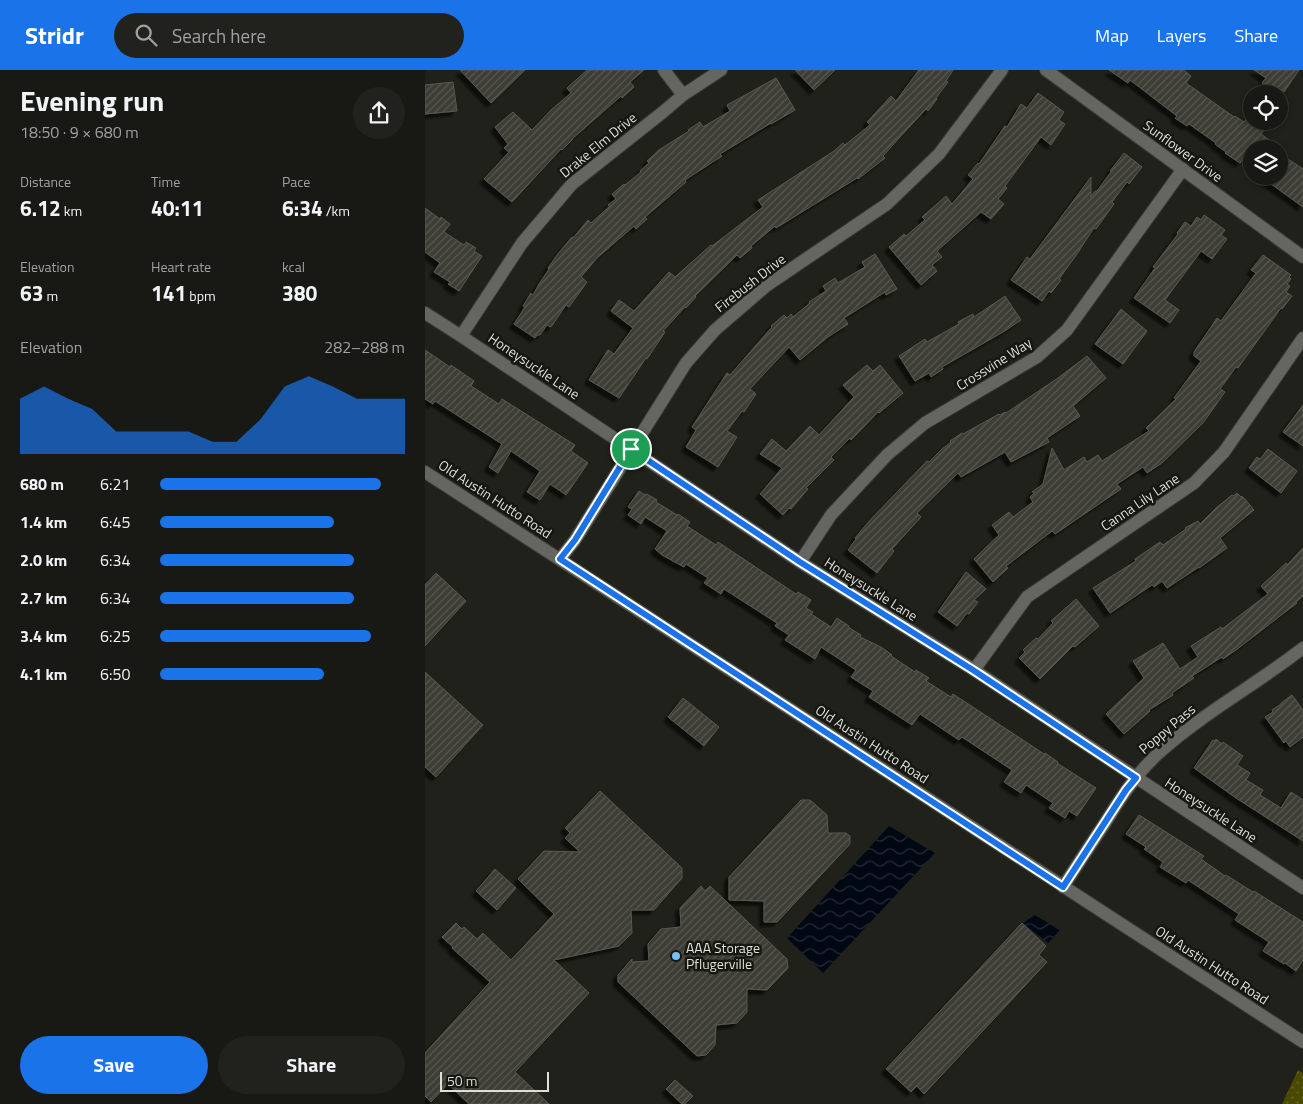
<!DOCTYPE html>
<meta charset="utf-8">
<style>
body{margin:0;font-family:"Titillium Web",sans-serif;background:#21221d;color:#f1f3f6;height:100vh;display:flex;flex-direction:column;font-size:19px;white-space:nowrap}
*{box-sizing:border-box;margin:0}
p{font-size:16px;color:#9fa0a0}
.icon{flex:none;width:28px;height:28px;fill:none;stroke:currentColor;stroke-width:2;stroke-linecap:round;stroke-linejoin:round}
.map{position:relative;flex:1;overflow:hidden}
.sheet{display:flex;flex-direction:column;background:#181914;width:425px}
.sheet>*{flex:none}
.fabs{position:absolute;left:818px;top:15px;display:grid;gap:10px}
.fabs a{display:grid;place-items:center;width:45px;height:45px;border-radius:50%;background:#181914;box-shadow:0 2px 8px #0003,0 0 0 1px #363834;font-size:25px}
.scale{position:absolute;left:15px;bottom:12px;width:109px;box-sizing:border-box;padding-left:5px;border:2px solid #dfdfda;border-top:0;font-size:14px;line-height:18px;white-space:nowrap;color:#dfdfda;-webkit-text-stroke:4px #171711;paint-order:stroke}
.pin{position:absolute;display:grid;place-items:center;width:42px;height:42px;color:#fff;margin:-21px;border:2px solid #fff;border-radius:50%;box-shadow:0 1px 5px #0007}
.round{display:grid;place-items:center;flex:none;width:52px;height:52px;border-radius:26px;background:#21221d}
.summary{display:flex;align-items:center;justify-content:space-between;height:85px;padding:0 20px}
h1{font-size:28px;font-weight:700;line-height:38px}
.figures{display:grid;grid-template-columns:repeat(3,1fr);gap:8px;height:85px;padding:5px 20px}
.figures div{display:grid;align-content:center}
.figures b{font-size:21px;font-weight:700}
.figures small{font-size:14px;font-weight:400}
.figures p{font-size:14px}
.chart{height:140px;padding:10px 20px}
.chart p{display:flex;justify-content:space-between}
.chart svg{width:100%;height:90px;margin-top:5px;fill:#1a73e8;opacity:.7}
.primary-button{display:flex;gap:10px;margin-top:auto;padding:10px 20px}
.primary-button a{flex:1;height:58px;border-radius:30px;background:#1a73e8;color:#fff;font-size:20px;font-weight:700;line-height:58px;text-align:center}
.primary-button a+a{background:#21221d;color:#f1f3f6}
ul{padding:0 20px;list-style:none;font-size:16px}
li{display:grid;grid-template-columns:80px 60px 1fr;align-items:center;height:38px}
li i{height:12px;border-radius:6px;background:#1a73e8}
header{display:flex;align-items:center;gap:30px;box-sizing:border-box;height:70px;padding:0 25px;background:#1a73e8;color:#fff}
header strong{font-size:24px}
nav{display:flex;gap:28px;margin-inline-start:auto;font-size:18px}
.search{width:350px;height:45px;background:#21221d;display:flex;align-items:center;gap:12px;box-sizing:border-box;padding:0 18px;border-radius:28px;color:#9fa0a0;font-size:19px}
main{display:flex;flex:1;min-height:0}
.map>svg:first-child{display:block}
.grass{fill:url(#grass-dots)}
.water{fill:url(#water-waves)}
.building{fill:url(#building-hatch);stroke:#595952;filter:url(#shadow)}
.lines{fill:none;stroke-linecap:round;stroke-linejoin:round}
.minor-casing{stroke:#3b3c35;stroke-width:14}
.tertiary-casing{stroke:#3b3c35;stroke-width:14}
.minor{stroke:#656561;stroke-width:12}
.tertiary{stroke:#656561;stroke-width:12}
.route-casing{stroke:#fff;stroke-width:10}
.route{stroke:#1a73e8;stroke-width:6}
.poi-dot{fill:#75c0f6;stroke:#171711;stroke-width:2}
.labels{text-anchor:middle;stroke-width:5;stroke-linejoin:round;paint-order:stroke}
.street-label{font-size:14px;fill:#dfdfda;stroke:#171711}
.poi-label{font-size:14px;fill:#dfdfda;stroke:#171711;text-anchor:start}
</style>
<header>
<strong>Stridr</strong>
<div class="search"><svg class="icon" aria-label="search" viewBox="0 0 24 24"><circle cx="10" cy="10" r="6"/><path d="M15 15l6 6"/></svg>Search here</div>
<nav><a>Map</a><a>Layers</a><a>Share</a></nav>
</header>
<main>
<section class="sheet">
<div class="summary"><div><h1>Evening run</h1><p>18:50 · 9 × 680 m</p></div><a class="round"><svg class="icon" aria-label="share" viewBox="0 0 24 24"><path d="M12 15V3M7 8l5-5 5 5M5 13v7h14v-7"/></svg></a></div>
<div class="figures">
<div><p>Distance</p><b>6.12<small> km</small></b></div>
<div><p>Time</p><b>40:11</b></div>
<div><p>Pace</p><b>6:34<small> /km</small></b></div>
</div>
<div class="figures">
<div><p>Elevation</p><b>63<small> m</small></b></div>
<div><p>Heart rate</p><b>141<small> bpm</small></b></div>
<div><p>kcal</p><b>380</b></div>
</div>
<div class="chart"><p><span>Elevation</span>282–288 m</p>
<svg viewBox="0 0 160 44" preserveAspectRatio="none"><path d="M0 44V17L10 11L20 17L30 22L40 33L50 33L60 33L70 33L80 38L90 38L100 27L110 11L120 6L130 11L140 17L150 17L160 17V44z"/></svg>
</div>
<ul>
<li><b>680 m</b>6:21<i style="width:90%"></i></li>
<li><b>1.4 km</b>6:45<i style="width:71%"></i></li>
<li><b>2.0 km</b>6:34<i style="width:79%"></i></li>
<li><b>2.7 km</b>6:34<i style="width:79%"></i></li>
<li><b>3.4 km</b>6:25<i style="width:86%"></i></li>
<li><b>4.1 km</b>6:50<i style="width:67%"></i></li>
</ul>
<div class="primary-button"><a>Save</a><a>Share</a></div>
</section>
<div class="map">
<svg width="878" height="1034" viewBox="0 0 878 1034">
<defs>
<pattern id="grass-dots" width="8" height="8" patternUnits="userSpaceOnUse" patternTransform="scale(1.25)"><rect width="8" height="8" fill="#494900"/><path d="M2 2h.1M6 6h.1" fill="none" stroke="#636325" stroke-width="1.8" stroke-linecap="round"/></pattern>
<pattern id="water-waves" width="16" height="10" patternUnits="userSpaceOnUse" patternTransform="scale(1.25)"><rect width="16" height="10" fill="#000814"/><path d="M0 5q4-4 8 0t8 0" fill="none" stroke="#252c36"/></pattern>
<pattern id="building-hatch" width="6" height="6" patternUnits="userSpaceOnUse" patternTransform="scale(1.25)"><rect width="6" height="6" fill="#3c3d35"/><path d="M-1 1l2-2M0 6l6-6M5 7l2-2" fill="none" stroke="#585952"/></pattern>
<filter id="shadow"><feDropShadow dx="-4.5" dy="4.5" stdDeviation="1" flood-color="#0009"/></filter>
</defs>
<rect width="100%" height="100%" fill="#20211a"/>
<path class="grass" d="M 873,1000 L 878,1003 L 878,1034 L 857,1034 Z"/>
<path class="water" d="M 464,756 L 510,783 L 398,903 L 362,868 Z
M 610,845 L 635,860 L 623,873 L 598,853 Z"/>
<path class="building" d="M 35,0 L 100,0 L 66,33 Z
M 162,0 L 219,0 L 205,12 L 209,17 L 197,28 L 196,26 L 147,69 L 148,69 L 137,80 L 136,79 L 87,132 L 59,109 L 84,82 L 79,78 L 83,74 L 70,57 L 88,42 L 107,60 L 126,40 L 146,23 L 142,18 Z
M 370,0 L 410,0 L 389,20 Z
M 494,0 L 528,0 L 521,11 L 523,12 L 511,28 L 512,29 L 503,41 L 501,39 L 475,67 L 458,86 L 460,88 L 433,109 L 432,108 L 351,158 L 350,156 L 326,176 L 327,178 L 315,188 L 312,185 L 270,226 L 271,227 L 261,238 L 260,237 L 238,261 L 240,262 L 222,289 L 221,288 L 194,328 L 164,310 L 183,280 L 189,284 L 208,258 L 186,241 L 194,230 L 209,241 L 244,202 L 250,207 L 286,175 L 287,176 L 338,137 L 333,130 L 409,81 L 418,73 L 420,75 L 445,55 L 442,52 L 466,26 L 471,31 Z
M 684,0 L 759,0 L 766,6 L 761,13 L 809,47 L 810,46 L 819,52 L 824,45 L 826,47 L 826,51 L 832,51 L 841,57 L 836,64 L 856,79 L 825,79 L 815,93 L 800,83 L 801,82 L 790,74 L 791,73 L 764,54 L 762,56 L 750,48 L 752,46 L 705,10 L 703,13 Z
M 829,0 L 874,0 L 859,22 L 849,15 L 846,19 L 837,13 L 841,8 Z
M 351,8 L 370,40 L 346,54 L 346,53 L 295,84 L 297,86 L 260,110 L 261,112 L 220,147 L 222,149 L 211,159 L 209,156 L 172,188 L 156,207 L 162,212 L 144,237 L 141,235 L 126,257 L 122,255 L 115,265 L 112,265 L 110,268 L 89,254 L 100,237 L 98,236 L 106,223 L 108,225 L 114,214 L 124,199 L 123,198 L 132,185 L 147,167 L 148,168 L 163,150 L 166,153 L 185,136 L 183,135 L 191,129 L 187,124 L 199,114 L 200,115 L 216,102 L 215,101 L 224,93 L 222,91 L 234,80 L 264,61 L 263,60 L 275,52 L 278,57 L 305,41 L 302,35 Z
M 28,12 L 32,41 L 0,44 L 0,15 Z
M 613,23 L 639,42 L 634,50 L 640,54 L 626,75 L 616,67 L 580,116 L 582,118 L 573,129 L 579,134 L 566,149 L 556,142 L 512,181 L 517,187 L 507,195 L 512,201 L 496,215 L 464,177 L 479,164 L 481,166 L 500,150 L 497,147 L 521,126 L 527,134 L 548,109 L 543,105 L 553,93 L 554,94 L 580,56 L 582,57 L 596,34 L 602,38 Z
M 699,83 L 717,97 L 704,114 L 702,112 L 687,132 L 689,134 L 671,159 L 669,158 L 655,179 L 655,180 L 634,209 L 636,210 L 626,223 L 624,221 L 617,231 L 586,210 L 602,187 L 605,189 L 666,107 L 666,127 L 670,121 L 672,121 L 686,102 L 685,101 Z
M 854,83 L 878,99 L 878,137 L 835,106 L 854,106 Z
M 0,138 L 15,149 L 16,147 L 25,154 L 19,162 L 39,175 L 41,172 L 51,178 L 49,181 L 57,186 L 34,221 L 23,214 L 25,212 L 9,202 L 15,193 L 0,182 Z
M 779,145 L 800,160 L 796,165 L 802,169 L 787,189 L 776,181 L 740,230 L 754,240 L 745,253 L 709,228 L 730,198 L 728,197 L 753,164 L 752,163 L 760,152 L 766,156 L 772,147 L 776,150 Z
M 450,184 L 472,219 L 461,225 L 460,222 L 419,248 L 423,254 L 403,267 L 375,290 L 364,277 L 325,319 L 331,324 L 319,342 L 317,341 L 302,361 L 312,367 L 293,397 L 261,377 L 271,360 L 267,357 L 302,303 L 305,305 L 347,257 L 346,256 L 359,245 L 362,248 L 366,244 L 368,247 L 385,233 L 384,232 L 401,221 L 398,216 L 410,208 L 413,213 L 440,197 L 437,192 Z
M 838,185 L 866,205 L 864,207 L 866,209 L 862,214 L 865,216 L 861,222 L 867,226 L 857,239 L 856,238 L 813,298 L 811,297 L 795,319 L 800,322 L 778,353 L 737,393 L 722,403 L 718,397 L 692,414 L 696,419 L 630,464 L 627,461 L 581,496 L 583,498 L 568,512 L 549,489 L 574,465 L 567,455 L 584,442 L 588,447 L 608,432 L 605,427 L 610,422 L 607,422 L 618,414 L 627,378 L 639,400 L 659,387 L 662,392 L 673,385 L 677,391 L 724,361 L 721,358 L 751,329 L 749,328 L 776,291 L 769,286 L 769,282 L 792,248 L 796,251 L 831,203 L 826,200 Z
M 580,226 L 596,250 L 578,262 L 517,297 L 518,299 L 506,307 L 504,303 L 490,311 L 474,286 L 500,269 L 502,272 L 534,254 L 533,252 L 548,244 L 549,247 Z
M 696,239 L 722,261 L 698,294 L 670,274 Z
M 0,280 L 25,297 L 26,295 L 49,311 L 46,316 L 74,334 L 77,329 L 150,375 L 146,381 L 163,393 L 141,425 L 125,414 L 115,430 L 102,422 L 115,401 L 86,381 L 73,403 L 64,397 L 77,374 L 10,331 L 8,334 L 0,329 Z
M 662,286 L 681,308 L 648,336 L 655,346 L 622,368 L 624,372 L 586,392 L 580,382 L 536,407 L 533,403 L 492,443 L 496,447 L 467,479 L 469,481 L 452,503 L 423,480 L 431,469 L 430,468 L 446,449 L 502,391 L 504,392 L 517,379 L 526,372 L 525,371 L 537,363 L 538,364 L 574,344 L 575,345 L 580,342 L 581,343 L 633,308 Z
M 442,295 L 448,301 L 455,295 L 478,323 L 454,343 L 453,342 L 426,370 L 425,368 L 406,387 L 409,390 L 381,418 L 383,419 L 366,439 L 364,438 L 358,445 L 335,424 L 357,398 L 335,384 L 347,369 L 361,381 L 385,356 L 394,365 L 429,327 L 418,315 Z
M 878,335 L 878,376 L 858,362 Z
M 843,379 L 872,401 L 856,423 L 824,398 L 832,387 L 835,389 Z
M 214,421 L 220,425 L 222,424 L 232,430 L 231,432 L 252,445 L 253,444 L 265,452 L 262,456 L 291,475 L 293,472 L 371,524 L 373,522 L 386,530 L 381,538 L 388,542 L 386,544 L 406,557 L 412,548 L 424,556 L 423,556 L 426,559 L 436,565 L 435,567 L 456,577 L 467,585 L 466,586 L 490,602 L 491,600 L 504,608 L 501,611 L 526,627 L 528,624 L 604,674 L 619,684 L 620,683 L 633,692 L 632,693 L 671,718 L 652,746 L 644,741 L 640,748 L 624,738 L 628,733 L 601,715 L 596,723 L 579,712 L 587,700 L 537,667 L 534,670 L 495,644 L 487,655 L 444,627 L 448,621 L 426,607 L 431,600 L 396,577 L 390,589 L 360,570 L 364,565 L 350,556 L 352,553 L 299,519 L 296,524 L 279,513 L 283,508 L 261,494 L 259,497 L 237,485 L 230,479 L 242,461 L 220,447 L 216,454 L 203,445 L 207,439 L 203,437 Z
M 812,423 L 816,427 L 817,426 L 818,428 L 819,428 L 829,440 L 795,468 L 802,478 L 774,498 L 774,497 L 742,518 L 737,511 L 729,517 L 727,515 L 685,543 L 668,518 L 711,491 L 710,489 L 735,472 L 738,475 L 761,459 L 760,458 L 773,451 L 775,454 L 791,438 L 807,425 L 808,426 Z
M 878,478 L 878,526 L 871,532 L 872,533 L 811,580 L 798,589 L 797,587 L 767,606 L 769,608 L 747,623 L 748,625 L 724,640 L 725,641 L 699,664 L 681,644 L 719,608 L 708,591 L 738,573 L 755,599 L 773,587 L 766,576 L 796,557 L 797,559 L 843,524 L 836,516 L 861,493 L 862,495 Z
M 541,502 L 561,519 L 549,530 L 553,532 L 544,544 L 542,543 L 532,556 L 513,542 Z
M 11,503 L 41,531 L 0,576 L 0,515 Z
M 651,529 L 674,556 L 650,577 L 648,576 L 615,609 L 594,588 L 600,582 L 598,580 L 611,568 L 613,569 L 628,553 L 626,551 Z
M 0,602 L 58,655 L 11,707 L 0,697 Z
M 867,625 L 878,640 L 878,667 L 865,677 L 861,671 L 859,673 L 840,647 L 848,642 L 847,640 L 856,634 L 856,633 Z
M 258,628 L 294,657 L 279,676 L 243,647 Z
M 791,669 L 797,674 L 798,672 L 818,686 L 812,695 L 825,703 L 821,710 L 838,720 L 835,725 L 856,738 L 866,722 L 878,730 L 878,771 L 811,728 L 769,698 L 788,670 L 790,671 Z
M 175,721 L 257,798 L 257,808 L 229,840 L 206,840 L 207,863 L 194,876 L 129,890 L 164,923 L 90,1002 L 124,1034 L 44,1034 L 23,1014 L 6,1032 L 0,1026 L 0,983 L 65,912 L 27,878 L 28,877 L 17,867 L 31,853 L 37,859 L 39,857 L 52,869 L 58,863 L 86,890 L 129,844 L 93,809 L 119,781 L 155,782 L 140,768 L 145,763 L 140,758 Z
M 376,730 L 385,730 L 402,745 L 403,763 L 421,763 L 425,766 L 425,774 L 352,852 L 339,852 L 339,831 L 304,830 L 304,807 Z
M 714,745 L 779,786 L 776,789 L 800,806 L 801,805 L 828,822 L 829,821 L 878,852 L 878,890 L 871,901 L 860,893 L 859,894 L 838,881 L 844,872 L 810,850 L 814,844 L 763,810 L 761,813 L 735,797 L 738,792 L 719,779 L 721,777 L 701,764 Z
M 70,799 L 91,818 L 72,840 L 51,821 Z
M 276,816 L 280,821 L 285,816 L 362,889 L 363,898 L 342,920 L 322,919 L 322,942 L 312,953 L 291,955 L 290,975 L 281,985 L 272,986 L 193,912 L 193,905 L 207,889 L 207,892 L 224,891 L 223,874 L 236,859 L 256,857 L 255,838 Z
M 597,853 L 621,876 L 614,885 L 622,892 L 499,1024 L 492,1016 L 486,1022 L 461,999 Z
M 250,1010 L 268,1026 L 260,1034 L 257,1034 L 241,1019 Z"/>
<g class="lines">
<g class="minor-casing">
<path id="minor" d="M 239,0 L 258,25
M 621,0 L 878,187
M 0,243 L 36,266 L 375,492 L 549,600 L 878,818
M 36,266 L 97,173 L 147,114 L 238,42 L 258,25 L 296,0
M 135,489 L 150,470 L 261,293 L 290,260 L 341,216 L 462,134 L 514,84 L 577,0
M 375,492 L 406,445 L 462,385 L 500,353 L 612,287 L 642,260 L 758,99
M 549,600 L 602,527 L 769,413 L 799,382 L 878,268
M 638,817 C 652,795 666,774 680,753 C 696,727 713,701 736,681 C 780,642 832,614 878,578"/>
</g>
<g class="tertiary-casing">
<path id="tertiary" d="M 0,402 L 878,972"/>
</g>
<use href="#minor" class="minor"/>
<use href="#tertiary" class="tertiary"/>
</g>
<g class="lines">
<g class="route-casing">
<path id="route" d="M 206,379 L 375,492 L 548,600 L 711,708 L 701,720 L 638,817 L 135,489 L 150,470 Z"/>
</g>
<use href="#route" class="route"/>
</g>
<circle class="poi-dot" cx="251" cy="886" r="5"/>
<g class="labels">
<g class="street-label">
<text transform="translate(173 75) rotate(-39)" y="5">Drake Elm Drive</text>
<text transform="translate(758 81) rotate(36)" y="5">Sunflower Drive</text>
<text transform="translate(325 213) rotate(-38)" y="5">Firebush Drive</text>
<text transform="translate(569 294) rotate(-32)" y="5">Crossvine Way</text>
<text transform="translate(109 296) rotate(34)" y="5">Honeysuckle Lane</text>
<text transform="translate(70 429) rotate(33)" y="5">Old Austin Hutto Road</text>
<text transform="translate(715 432) rotate(-34)" y="5">Canna Lily Lane</text>
<text transform="translate(446 519) rotate(32)" y="5">Honeysuckle Lane</text>
<text transform="translate(742 659) rotate(-40)" y="5">Poppy Pass</text>
<text transform="translate(447 674) rotate(33)" y="5">Old Austin Hutto Road</text>
<text transform="translate(786 740) rotate(33)" y="5">Honeysuckle Lane</text>
<text transform="translate(787 895) rotate(33)" y="5">Old Austin Hutto Road</text>
</g>
<g class="poi-label">
<text x="261" y="883">AAA Storage<tspan x="261" dy="16">Pflugerville</tspan></text>
</g>
</g>
</svg>
<div class="fabs">
<a><svg class="icon" aria-label="locate" viewBox="0 0 24 24"><circle cx="12" cy="12" r="6"/><path d="M12 2v4M12 18v4M2 12h4M18 12h4"/></svg></a>
<a><svg class="icon" aria-label="layers" viewBox="0 0 24 24"><path d="M12 4l9 5-9 5-9-5zM3 14l9 5 9-5"/></svg></a>
</div>
<div class="scale">50 m</div>
<div class="pin" style="left:206px;top:379px;background:#1e9e55"><svg class="icon" aria-label="arrive" viewBox="0 0 24 24"><path d="M6 21V4h12l-3 4 3 4H6"/></svg></div>
</div>
</main>
